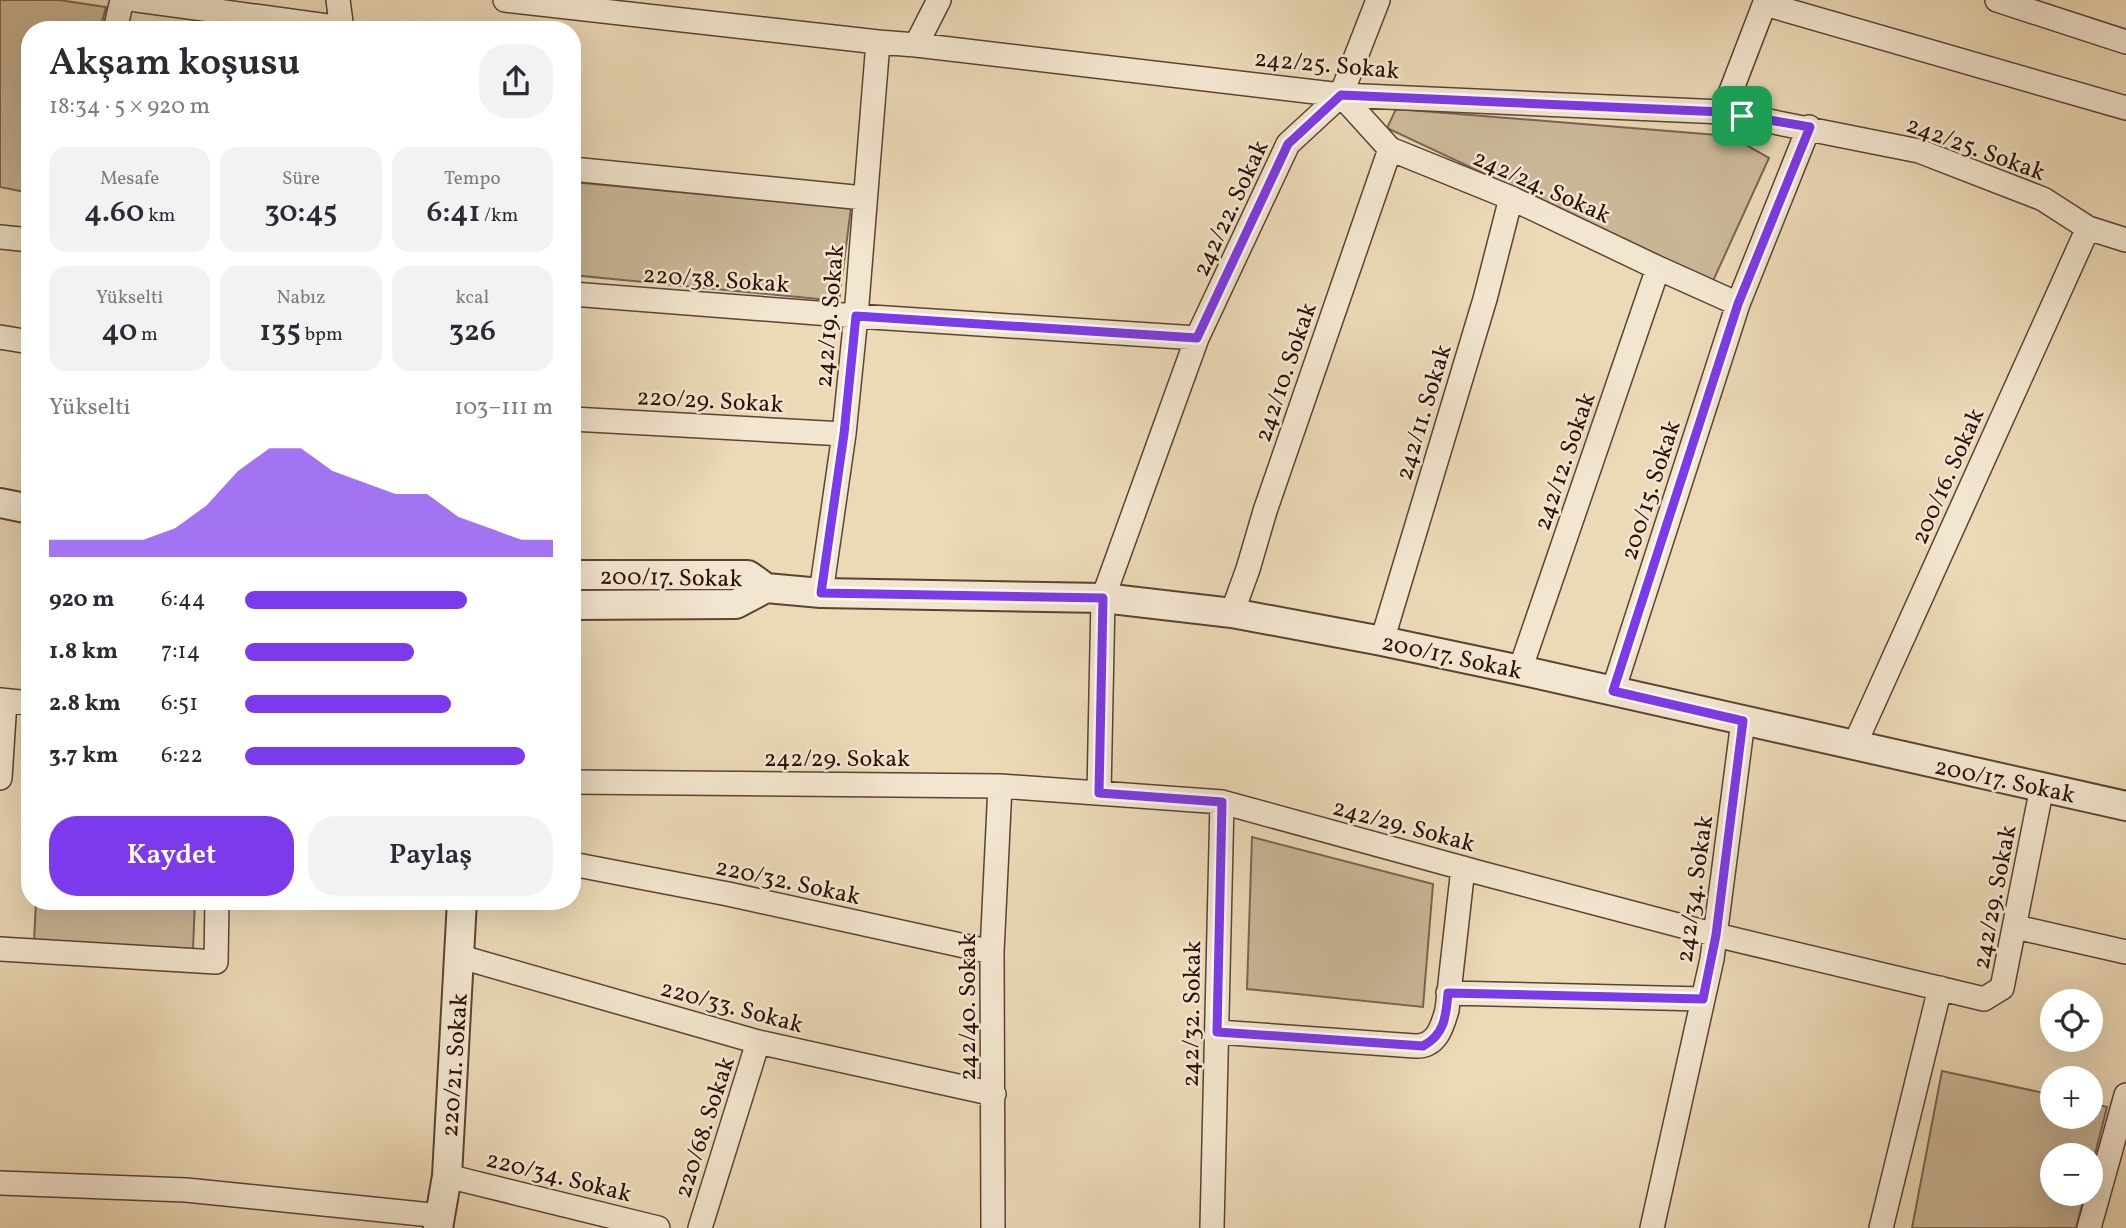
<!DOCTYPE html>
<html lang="tr">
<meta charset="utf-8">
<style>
body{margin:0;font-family:Vollkorn,serif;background:#f2f2f3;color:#2b2b33;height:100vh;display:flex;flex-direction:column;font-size:26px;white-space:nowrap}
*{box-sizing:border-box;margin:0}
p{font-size:23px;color:#7c7c81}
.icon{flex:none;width:38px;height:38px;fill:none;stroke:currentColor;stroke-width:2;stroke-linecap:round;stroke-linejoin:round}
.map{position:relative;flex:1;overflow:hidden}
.panel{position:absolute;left:21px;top:21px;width:560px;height:889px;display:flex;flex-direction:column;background:#fff;border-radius:28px;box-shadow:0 7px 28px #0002}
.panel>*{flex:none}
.buttons{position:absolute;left:2040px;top:989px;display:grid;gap:14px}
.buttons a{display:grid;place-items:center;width:63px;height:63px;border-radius:50%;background:#fff;box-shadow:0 7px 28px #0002;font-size:35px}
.pin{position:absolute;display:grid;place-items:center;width:60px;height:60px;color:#fff;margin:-30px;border-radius:14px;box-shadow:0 4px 10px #0006}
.round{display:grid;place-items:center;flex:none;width:74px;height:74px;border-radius:28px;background:#f2f2f3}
.head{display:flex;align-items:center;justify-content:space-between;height:119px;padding:0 28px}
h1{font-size:38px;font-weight:600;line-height:52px}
.stats{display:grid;grid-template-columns:repeat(3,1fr);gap:10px;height:119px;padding:7px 28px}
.stats div{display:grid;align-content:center;border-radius:18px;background:#f2f2f3;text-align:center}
.stats b{font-size:30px;font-weight:600}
.stats small{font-size:19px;font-weight:400}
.stats p{font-size:19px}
.chart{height:196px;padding:14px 28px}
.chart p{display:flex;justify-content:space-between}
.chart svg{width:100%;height:126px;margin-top:7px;fill:#7c3aed;opacity:.7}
.primary-button{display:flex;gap:14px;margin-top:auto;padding:14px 28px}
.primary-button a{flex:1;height:80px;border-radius:28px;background:#7c3aed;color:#fff;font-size:28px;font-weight:600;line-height:80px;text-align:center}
.primary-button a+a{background:#f2f2f3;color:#2b2b33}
ul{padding:0 28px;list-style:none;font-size:23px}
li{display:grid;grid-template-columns:112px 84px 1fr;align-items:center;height:52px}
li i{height:18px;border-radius:9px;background:#7c3aed}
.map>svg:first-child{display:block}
.green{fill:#cbb798;stroke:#7a6450;stroke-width:2}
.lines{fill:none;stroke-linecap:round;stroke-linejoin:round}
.minor-casing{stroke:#5a4334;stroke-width:26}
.tertiary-casing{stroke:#5a4334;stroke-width:32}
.minor{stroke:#f3e6d0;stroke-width:23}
.tertiary{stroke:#f3e6d0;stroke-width:28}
.route-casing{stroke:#fff;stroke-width:14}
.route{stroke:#7c3aed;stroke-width:9}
.labels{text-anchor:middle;stroke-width:5;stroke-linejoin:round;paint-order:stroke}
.street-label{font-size:24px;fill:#2a1108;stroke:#f3e6d0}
</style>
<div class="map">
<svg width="2126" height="1228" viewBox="0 0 2126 1228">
<rect width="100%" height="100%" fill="#ecd9b6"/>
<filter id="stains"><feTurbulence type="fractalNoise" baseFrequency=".00286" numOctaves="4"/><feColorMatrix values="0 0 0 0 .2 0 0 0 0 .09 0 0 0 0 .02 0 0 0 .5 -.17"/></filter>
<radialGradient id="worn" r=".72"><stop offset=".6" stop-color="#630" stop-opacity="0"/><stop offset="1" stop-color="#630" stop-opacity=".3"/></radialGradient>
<path class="green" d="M 0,0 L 59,0 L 106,7 L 100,30 L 30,30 L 30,193 L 0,187 Z
M 1396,109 L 1730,136 L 1769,158 L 1713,281 L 1387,128 Z
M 572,182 L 851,208 L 839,301 L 572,275 Z
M 1252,837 L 1433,884 L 1423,1007 L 1247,989 Z
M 36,901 L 195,901 L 193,949 L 34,942 Z
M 1942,1071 L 2053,1095 L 2053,1116 L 2091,1116 L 2091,1103 L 2107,1107 L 2091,1170 L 2091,1155 L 2053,1155 L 2053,1194 L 2085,1194 L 2076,1228 L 1912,1228 Z"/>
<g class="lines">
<g class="minor-casing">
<path id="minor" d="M 137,0 L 342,28
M 338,0 L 342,30
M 505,0 L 878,42 L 916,45 L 1341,95 L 1723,112 L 1919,151 L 2043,199 L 2088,228 L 2126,240
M 1997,0 L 2126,42
M 1765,4 L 2126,108
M 115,30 L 122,0
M 916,45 L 939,0
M 1341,95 L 1390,149 L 1511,198 L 1658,268 L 1738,304
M 1723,112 L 1766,0
M 572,169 L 864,198
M 0,237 L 30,240
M 572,294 L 856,316 L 1197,338
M 0,337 L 30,342
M 572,419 L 844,434
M 821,593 L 844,434 L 856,316 L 878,42
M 1232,613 L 1248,569 L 1265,511 L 1390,149
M 1382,641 L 1485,299 L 1511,198
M 1520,670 L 1658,268
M 1613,691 L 1738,304 L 1809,127
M 0,700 L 30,703
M 1854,746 L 2088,228
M 0,778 L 5,701
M 572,782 L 1000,786 L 1222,802 L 1481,873 L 1716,935 L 1984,999 L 2002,988 L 2042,787
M 1099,793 L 1103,598 L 1197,338 L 1288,144 L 1341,95 L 1378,0
M 572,864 L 728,894 L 992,952
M 2016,927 L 2126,952
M 0,949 L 216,962 L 217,901
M 461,957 L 758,1042 L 994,1094
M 1448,993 L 1703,999
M 1217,1032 L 1415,1046 C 1436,1047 1442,1028 1447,1010 L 1463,868
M 447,1176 L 658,1228
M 0,1183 L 186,1190 L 441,1216
M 700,1228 L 758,1042
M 993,1228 L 992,952 L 1000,786
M 1212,1228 L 1222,802
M 1652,1228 L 1712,959 L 1743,721
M 1881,1228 L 1940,988
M 2089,1228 L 2126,1095"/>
</g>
<g class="tertiary-casing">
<path id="tertiary" d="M 0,503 L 30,509
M 572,575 L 748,575 L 766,588 L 821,593 L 1103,598 L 1232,613 L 1382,641 L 1520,670 L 2126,806
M 572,605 L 736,604 L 766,588
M 438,1228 L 447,1176 L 462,901"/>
</g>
<use href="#minor" class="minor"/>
<use href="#tertiary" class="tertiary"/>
</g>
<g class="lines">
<g class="route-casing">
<path id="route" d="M 1341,95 L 1723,112 L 1810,127 L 1738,304 L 1613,691 L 1743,721 L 1716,935 L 1703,999 L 1448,993 C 1446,1016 1445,1034 1423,1046 L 1217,1032 L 1222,802 L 1099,793 L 1103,598 L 821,593 L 844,434 L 856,316 L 1197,338 L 1288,144 Z"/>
</g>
<use href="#route" class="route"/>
</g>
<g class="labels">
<g class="street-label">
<text transform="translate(1327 64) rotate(5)" y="8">242/25. Sokak</text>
<text transform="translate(1976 148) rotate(20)" y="8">242/25. Sokak</text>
<text transform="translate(1542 186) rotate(24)" y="8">242/24. Sokak</text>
<text transform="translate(1230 208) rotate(-65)" y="8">242/22. Sokak</text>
<text transform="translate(716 279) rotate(4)" y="8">220/38. Sokak</text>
<text transform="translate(829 316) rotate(-85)" y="8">242/19. Sokak</text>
<text transform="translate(1285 372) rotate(-71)" y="8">242/10. Sokak</text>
<text transform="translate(710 400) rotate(3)" y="8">220/29. Sokak</text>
<text transform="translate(1423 412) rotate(-73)" y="8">242/11. Sokak</text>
<text transform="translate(1564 461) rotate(-71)" y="8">242/12. Sokak</text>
<text transform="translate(1947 476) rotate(-66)" y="8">200/16. Sokak</text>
<text transform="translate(1650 490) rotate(-72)" y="8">200/15. Sokak</text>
<text transform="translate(671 577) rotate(1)" y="8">200/17. Sokak</text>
<text transform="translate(1452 656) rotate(12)" y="8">200/17. Sokak</text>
<text x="837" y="766">242/29. Sokak</text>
<text transform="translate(2005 780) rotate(12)" y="8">200/17. Sokak</text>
<text transform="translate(1404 825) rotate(15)" y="8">242/29. Sokak</text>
<text transform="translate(788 881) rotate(12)" y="8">220/32. Sokak</text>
<text transform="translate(1694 889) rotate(-82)" y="8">242/34. Sokak</text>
<text transform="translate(1994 897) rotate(-79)" y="8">242/29. Sokak</text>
<text transform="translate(732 1006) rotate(15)" y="8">220/33. Sokak</text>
<text transform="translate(967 1007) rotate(-90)" y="8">242/40. Sokak</text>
<text transform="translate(1191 1014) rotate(-89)" y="8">242/32. Sokak</text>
<text transform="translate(454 1065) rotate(-86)" y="8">220/21. Sokak</text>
<text transform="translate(704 1127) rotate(-72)" y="8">220/68. Sokak</text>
<text transform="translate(559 1176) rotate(14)" y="8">220/34. Sokak</text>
</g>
</g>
<rect width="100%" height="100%" filter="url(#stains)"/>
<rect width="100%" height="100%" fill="url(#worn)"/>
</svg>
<div class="buttons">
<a><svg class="icon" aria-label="locate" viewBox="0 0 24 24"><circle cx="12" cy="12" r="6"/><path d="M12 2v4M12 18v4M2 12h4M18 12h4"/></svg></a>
<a>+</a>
<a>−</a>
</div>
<div class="pin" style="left:1742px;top:116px;background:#1e9e55"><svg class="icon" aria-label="arrive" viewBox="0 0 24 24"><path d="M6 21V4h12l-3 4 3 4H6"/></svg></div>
<section class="panel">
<div class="head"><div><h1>Akşam koşusu</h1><p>18:34 · 5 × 920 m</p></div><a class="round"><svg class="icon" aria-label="share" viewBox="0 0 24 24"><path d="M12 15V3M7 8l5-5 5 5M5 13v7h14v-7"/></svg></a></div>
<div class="stats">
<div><p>Mesafe</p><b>4.60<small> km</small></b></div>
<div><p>Süre</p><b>30:45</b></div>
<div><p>Tempo</p><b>6:41<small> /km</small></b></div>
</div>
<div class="stats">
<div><p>Yükselti</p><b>40<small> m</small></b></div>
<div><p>Nabız</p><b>135<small> bpm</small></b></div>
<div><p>kcal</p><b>326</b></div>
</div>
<div class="chart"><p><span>Yükselti</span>103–111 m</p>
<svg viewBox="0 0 160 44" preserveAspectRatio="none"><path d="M0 44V38L10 38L20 38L30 38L40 34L50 26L60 14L70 6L80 6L90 14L100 18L110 22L120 22L130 30L140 34L150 38L160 38V44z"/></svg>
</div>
<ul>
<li><b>920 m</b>6:44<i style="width:72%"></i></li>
<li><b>1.8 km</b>7:14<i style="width:55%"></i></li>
<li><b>2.8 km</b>6:51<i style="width:67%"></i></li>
<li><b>3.7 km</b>6:22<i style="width:91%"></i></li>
</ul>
<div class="primary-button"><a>Kaydet</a><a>Paylaş</a></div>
</section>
</div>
